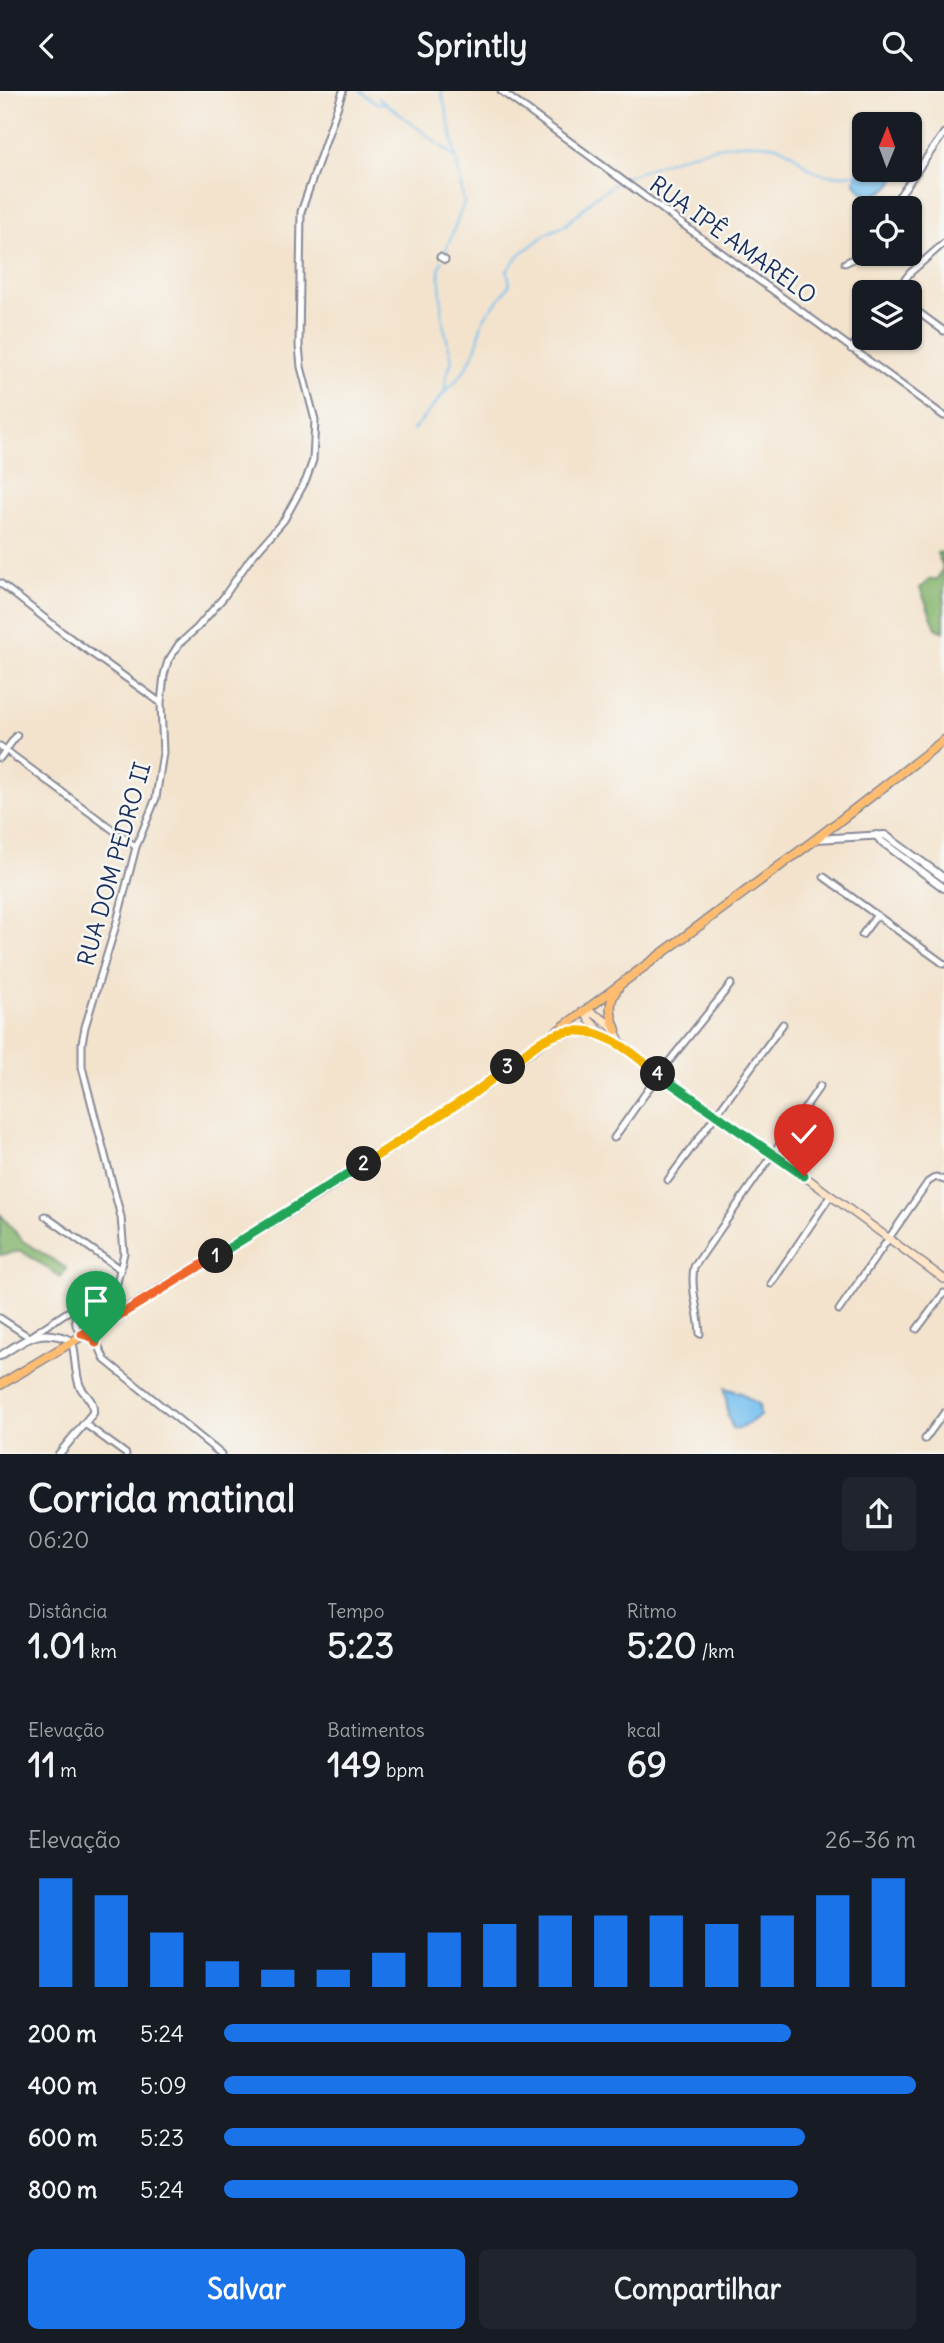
<!DOCTYPE html>
<html lang="pt">
<meta charset="utf-8">
<style>
body{margin:0;font-family:Delius,sans-serif;background:#20242c;color:#f1f3f6;height:100vh;display:flex;flex-direction:column;font-size:26px;white-space:nowrap}
*{box-sizing:border-box;margin:0}
p{font-size:23px;color:#9ea1a6}
.icon{flex:none;width:38px;height:38px;fill:none;stroke:currentColor;stroke-width:2;stroke-linecap:round;stroke-linejoin:round}
.map{position:relative;height:1363px;overflow:hidden}
.sheet{display:flex;flex-direction:column;background:#171b24;flex:1}
.sheet>*{flex:none}
.needle{width:46px;rotate:1deg}
.buttons{position:absolute;left:852px;top:21px;display:grid;gap:14px}
.buttons a{display:grid;place-items:center;width:70px;height:70px;border-radius:10px;background:#171b24;box-shadow:0 2px 5px #0004;font-size:35px}
.pin{position:absolute;display:grid;place-items:center;width:60px;height:60px;color:#fff;margin:-72px -30px;border-radius:50% 50% 50% 0;rotate:-45deg;box-shadow:0 0 7px #0007}
.pin .icon{rotate:45deg}
.km{position:absolute;width:35px;height:35px;margin:-18px;border-radius:50%;background:#222;color:#fff;font-size:19px;line-height:35px;text-align:center}
.round{display:grid;place-items:center;flex:none;width:74px;height:74px;border-radius:10px;background:#20242c}
.head{display:flex;align-items:center;justify-content:space-between;height:119px;padding:0 28px}
h1{font-size:38px;font-weight:700;line-height:52px}
.figures{display:grid;grid-template-columns:repeat(3,1fr);gap:10px;height:119px;padding:7px 28px}
.figures div{display:grid;align-content:center}
.figures b{font-size:35px;font-weight:700}
.figures small{font-size:19px;font-weight:400}
.figures p{font-size:19px}
.chart{height:196px;padding:14px 28px}
.chart p{display:flex;justify-content:space-between}
.chart svg{width:100%;height:126px;margin-top:7px;stroke:#1a73e8;stroke-width:6}
.cta{display:flex;gap:14px;margin-top:auto;padding:14px 28px}
.cta a{flex:1;height:80px;border-radius:10px;background:#1a73e8;color:#fff;font-size:28px;font-weight:700;line-height:80px;text-align:center}
.cta a+a{background:#20242c;color:#f1f3f6}
ul{padding:0 28px;list-style:none;font-size:23px}
li{display:grid;grid-template-columns:112px 84px 1fr;align-items:center;height:52px}
li i{height:18px;border-radius:9px;background:#1a73e8}
header{display:flex;justify-content:space-between;align-items:center;height:91px;padding:0 28px;background:#171b24;font-size:32px;font-weight:700}
.map>svg:first-child{display:block}
.forest{fill:#87b66e;stroke:#517266;stroke-width:2}
.water{fill:#76c0ef;stroke:#4878a6;stroke-width:2}
.lines{fill:none;stroke-linecap:round;stroke-linejoin:round}
.stream{stroke:#76c0ef;stroke-width:2}
.minor-casing{stroke:#878996;stroke-width:9}
.tertiary-casing{stroke:#878996;stroke-width:10}
.secondary-casing{stroke:#878996;stroke-width:10}
.primary-casing{stroke:#878996;stroke-width:11}
.minor{stroke:#fff;stroke-width:5}
.tertiary{stroke:#fff;stroke-width:6}
.secondary{stroke:#ffe4c6;stroke-width:7}
.primary{stroke:#febc70;stroke-width:8}
.split-1-casing{stroke:#fff;stroke-width:14}
.split-2-casing{stroke:#fff;stroke-width:14}
.split-3-casing{stroke:#fff;stroke-width:14}
.split-4-casing{stroke:#fff;stroke-width:14}
.split-5-casing{stroke:#fff;stroke-width:14}
.split-1{stroke:#f0652b;stroke-width:9}
.split-2{stroke:#22a559;stroke-width:9}
.split-3{stroke:#f5b400;stroke-width:9}
.split-4{stroke:#f5b400;stroke-width:9}
.split-5{stroke:#22a559;stroke-width:9}
.labels{text-anchor:middle;stroke-width:5;stroke-linejoin:round;paint-order:stroke}
.street-label{font-size:23px;fill:#1b2f5e;stroke:#f6f6f2}
</style>
<header><svg class="icon" aria-label="back" viewBox="0 0 24 24"><path d="M15 5l-7 7 7 7"/></svg>Sprintly<svg class="icon" aria-label="search" viewBox="0 0 24 24"><circle cx="10" cy="10" r="6"/><path d="M15 15l6 6"/></svg></header>
<div class="map">
<svg width="944" height="1363" viewBox="0 0 944 1363">
<rect width="100%" height="100%" fill="#f6f6f2"/>
<filter id="ink" filterUnits="userSpaceOnUse"><feTurbulence type="fractalNoise" baseFrequency=".0143" numOctaves="2"/><feDisplacementMap in="SourceGraphic" scale="14" xChannelSelector="R" yChannelSelector="G"/><feConvolveMatrix kernelMatrix="1 2 1 2 8 2 1 2 1" color-interpolation-filters="sRGB"/></filter>
<filter id="wash" filterUnits="userSpaceOnUse"><feTurbulence type="fractalNoise" baseFrequency=".00686" numOctaves="4" result="noise"/><feDisplacementMap in="SourceGraphic" scale="28" xChannelSelector="R" yChannelSelector="G"/><feGaussianBlur stdDeviation="1.57" result="paint"/><feColorMatrix in="noise" values="0 0 0 0 0 0 0 0 0 0 0 0 0 0 0 0 0 1.4 0 .05"/><feComposite in="paint" operator="in"/></filter>
<g filter="url(#wash)">
<rect width="100%" height="100%" fill="#f3e3cd"/>
<path class="forest" d="M 944,461 L 944,541 L 936,537 L 920,497 L 930,488 L 937,488 L 943,477 L 937,462 Z
M 0,1123 L 23,1150 L 66,1177 L 61,1186 L 21,1160 L 0,1164 Z"/>
<path class="water" d="M 864,71 L 864,79 L 899,79 C 894,100 865,116 854,89 Z
M 725,1297 L 741,1302 L 759,1314 L 760,1325 L 739,1338 L 733,1338 L 728,1325 Z"/>
<g class="lines">
<path class="stream" d="M 360,0 L 377,12 L 386,12
M 441,0 L 451,39 L 464,112 L 444,164
M 379,7 L 455,66
M 624,87 C 668,70 728,44 776,55 C 791,58 800,71 812,79 C 826,87 844,85 859,82
M 445,301 C 461,287 472,270 478,250 C 480,242 480,235 484,228 C 491,215 504,206 510,192 L 507,180 L 518,165 L 546,143 L 567,133 L 595,106 L 619,90
M 413,339 L 445,301 L 446,287 L 452,269 L 443,232 L 439,178 L 442,170"/>
</g>
</g>
<g filter="url(#ink)">
<g class="lines">
<g class="minor-casing">
<path id="minor" d="M 501,0 L 944,325
M 887,117 L 900,104 L 944,42
M 440,166 L 445,169
M 845,172 L 853,168 L 864,147
M 895,201 L 910,182 L 944,152
M 910,215 L 944,240
M 851,258 L 864,240
M 0,492 L 62,541 L 161,612
M 0,655 L 136,756
M 0,667 L 17,644
M 824,786 L 944,873
M 862,844 L 877,824
M 614,1047 L 659,983 L 731,893
M 668,1089 L 783,933
M 45,1125 L 121,1179
M 771,1193 L 831,1104
M 75,1216 C 75,1236 74,1241 95,1247 L 105,1269 L 221,1363
M 839,1219 L 928,1091 L 936,1086 L 944,1089
M 0,1227 L 29,1246 L 75,1216 L 117,1192 L 124,1162 L 121,1126 L 82,976 L 82,952 L 85,936 L 116,834 L 136,756 L 156,707 L 163,662 L 161,612 L 164,584 L 168,570 L 179,553 L 197,537 L 223,507 L 250,468 L 284,429 L 306,389 L 313,369 L 315,329 L 301,276 L 299,255 L 301,121 L 343,0
M 917,1238 L 944,1202
M 700,1243 C 699,1219 690,1199 694,1176 L 820,995
M 85,1333 L 126,1363
M 925,1348 L 944,1322"/>
</g>
<g class="tertiary-casing">
<path id="tertiary" d="M 876,744 L 881,750 L 944,797
M 817,748 L 885,744 L 944,787
M 0,1265 C 26,1248 41,1235 72,1250 C 76,1263 75,1288 81,1297 C 87,1307 94,1309 93,1322 L 59,1363"/>
</g>
<g class="secondary-casing">
<path id="secondary" d="M 585,919 L 589,929 L 604,944 L 622,953 L 659,983 L 804,1085 L 944,1188
M 585,919 C 604,927 614,934 621,953"/>
</g>
<g class="primary-casing">
<path id="primary" d="M 616,939 C 610,924 607,911 618,897
M 554,944 L 579,940 L 604,944
M 0,1294 L 327,1098 L 474,1002 L 816,748 L 944,649"/>
</g>
<use href="#minor" class="minor"/>
<use href="#tertiary" class="tertiary"/>
<use href="#secondary" class="secondary"/>
<use href="#primary" class="primary"/>
</g>
</g>
<g class="lines" filter="url(#ink)">
<g class="split-1-casing">
<path id="split-1" d="M 96,1252 L 95,1247 L 82,1243 L 110,1230 L 216,1165"/>
</g>
<g class="split-2-casing">
<path id="split-2" d="M 216,1165 L 364,1073"/>
</g>
<g class="split-3-casing">
<path id="split-3" d="M 364,1073 L 474,1002 L 508,976"/>
</g>
<g class="split-4-casing">
<path id="split-4" d="M 508,976 C 519,967 530,957 542,950 C 589,923 624,955 658,983"/>
</g>
<g class="split-5-casing">
<path id="split-5" d="M 658,983 L 804,1085"/>
</g>
<use href="#split-1" class="split-1"/>
<use href="#split-2" class="split-2"/>
<use href="#split-3" class="split-3"/>
<use href="#split-4" class="split-4"/>
<use href="#split-5" class="split-5"/>
</g>
<g class="labels">
<g class="street-label">
<text transform="translate(733 149) rotate(36)" y="8">RUA IPÊ AMARELO</text>
<text transform="translate(114 773) rotate(-74)" y="8">RUA DOM PEDRO II</text>
</g>
</g>
</svg>
<div class="buttons">
<a><svg class="needle" viewBox="-14 -14 28 28"><path d="M0-13l5 13h-10z" fill="#e53935"/><path d="M0 13l5-13h-10z" fill="#9ea1a6"/></svg></a>
<a><svg class="icon" aria-label="locate" viewBox="0 0 24 24"><circle cx="12" cy="12" r="6"/><path d="M12 2v4M12 18v4M2 12h4M18 12h4"/></svg></a>
<a><svg class="icon" aria-label="layers" viewBox="0 0 24 24"><path d="M12 4l9 5-9 5-9-5zM3 14l9 5 9-5"/></svg></a>
</div>
<div class="pin" style="left:96px;top:1252px;background:#1e9e55"><svg class="icon" aria-label="arrive" viewBox="0 0 24 24"><path d="M6 21V4h12l-3 4 3 4H6"/></svg></div>
<div class="pin" style="left:804px;top:1085px;background:#d93025"><svg class="icon" aria-label="check" viewBox="0 0 24 24"><path d="M5 12l5 5 9-10"/></svg></div>
<b class="km" style="left:216px;top:1165px">1</b>
<b class="km" style="left:364px;top:1073px">2</b>
<b class="km" style="left:508px;top:976px">3</b>
<b class="km" style="left:658px;top:983px">4</b>
</div>
<section class="sheet">
<div class="head"><div><h1>Corrida matinal</h1><p>06:20</p></div><a class="round"><svg class="icon" aria-label="share" viewBox="0 0 24 24"><path d="M12 15V3M7 8l5-5 5 5M5 13v7h14v-7"/></svg></a></div>
<div class="figures">
<div><p>Distância</p><b>1.01<small> km</small></b></div>
<div><p>Tempo</p><b>5:23</b></div>
<div><p>Ritmo</p><b>5:20<small> /km</small></b></div>
</div>
<div class="figures">
<div><p>Elevação</p><b>11<small> m</small></b></div>
<div><p>Batimentos</p><b>149<small> bpm</small></b></div>
<div><p>kcal</p><b>69</b></div>
</div>
<div class="chart"><p><span>Elevação</span>26–36 m</p>
<svg viewBox="0 0 160 44" preserveAspectRatio="none"><path d="M5 44V6M15 44V12M25 44V25M35 44V35M45 44V38M55 44V38M65 44V32M75 44V25M85 44V22M95 44V19M105 44V19M115 44V19M125 44V22M135 44V19M145 44V12M155 44V6"/></svg>
</div>
<ul>
<li><b>200 m</b>5:24<i style="width:82%"></i></li>
<li><b>400 m</b>5:09<i style="width:100%"></i></li>
<li><b>600 m</b>5:23<i style="width:84%"></i></li>
<li><b>800 m</b>5:24<i style="width:83%"></i></li>
</ul>
<div class="cta"><a>Salvar</a><a>Compartilhar</a></div>
</section>
